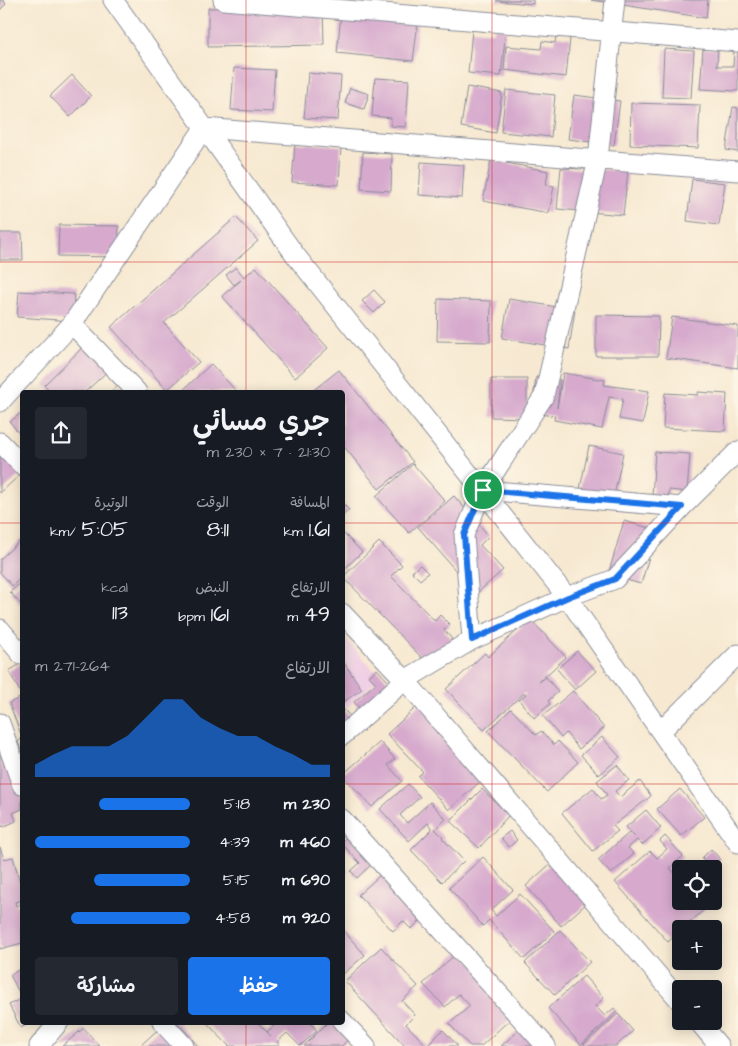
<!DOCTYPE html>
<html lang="ar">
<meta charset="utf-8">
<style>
body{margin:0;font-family:"Architects Daughter","Playpen Sans Arabic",sans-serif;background:#242831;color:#f1f3f6;direction:rtl;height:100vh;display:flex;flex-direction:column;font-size:19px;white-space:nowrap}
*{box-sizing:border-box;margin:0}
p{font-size:16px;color:#9ea1a6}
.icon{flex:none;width:28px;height:28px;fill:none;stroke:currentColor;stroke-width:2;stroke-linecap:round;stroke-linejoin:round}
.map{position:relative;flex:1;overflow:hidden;direction:ltr}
.details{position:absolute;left:20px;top:390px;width:325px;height:635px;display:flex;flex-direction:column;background:#171b24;border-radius:5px;box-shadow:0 2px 12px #0003;direction:rtl}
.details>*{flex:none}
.tools{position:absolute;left:672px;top:860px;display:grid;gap:10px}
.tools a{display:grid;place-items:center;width:50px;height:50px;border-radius:5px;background:#171b24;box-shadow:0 2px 12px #0003;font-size:25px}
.pin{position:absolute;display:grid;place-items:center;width:42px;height:42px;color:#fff;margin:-21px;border:2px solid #fff;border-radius:50%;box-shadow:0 1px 5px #0007}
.round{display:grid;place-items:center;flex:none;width:52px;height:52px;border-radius:5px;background:#242831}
.head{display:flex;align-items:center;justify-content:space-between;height:85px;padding:0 15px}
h1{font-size:28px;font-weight:600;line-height:38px}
.figures{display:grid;grid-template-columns:repeat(3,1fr);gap:8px;height:85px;padding:5px 15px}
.figures div{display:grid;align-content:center}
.figures b{font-size:21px;font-weight:600}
.figures small{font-size:14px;font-weight:400}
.figures p{font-size:14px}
.chart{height:140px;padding:10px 15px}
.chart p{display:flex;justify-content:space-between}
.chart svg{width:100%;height:90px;margin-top:5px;fill:#1a73e8;opacity:.7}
.primary-button{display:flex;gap:10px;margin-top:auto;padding:10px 15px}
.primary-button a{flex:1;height:58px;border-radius:5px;background:#1a73e8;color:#fff;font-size:20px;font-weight:600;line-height:58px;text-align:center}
.primary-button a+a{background:#242831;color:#f1f3f6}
ul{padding:0 15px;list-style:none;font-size:16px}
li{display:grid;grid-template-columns:80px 60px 1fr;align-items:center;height:38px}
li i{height:12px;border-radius:6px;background:#1a73e8}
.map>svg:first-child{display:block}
.built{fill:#f0d0e4}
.building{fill:#d6a9cd}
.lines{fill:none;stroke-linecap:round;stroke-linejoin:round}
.minor-casing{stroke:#898c98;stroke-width:21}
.minor{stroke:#fff;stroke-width:19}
.route-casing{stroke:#fff;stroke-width:10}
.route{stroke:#1a73e8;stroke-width:6}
.grid{fill:none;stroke:#d62828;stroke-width:1;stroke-opacity:0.55}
</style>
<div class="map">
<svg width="738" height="1046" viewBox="0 0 738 1046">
<rect width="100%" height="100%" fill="#fcf5e5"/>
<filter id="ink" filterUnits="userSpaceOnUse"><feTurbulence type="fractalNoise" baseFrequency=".02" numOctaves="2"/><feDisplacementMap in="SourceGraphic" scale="10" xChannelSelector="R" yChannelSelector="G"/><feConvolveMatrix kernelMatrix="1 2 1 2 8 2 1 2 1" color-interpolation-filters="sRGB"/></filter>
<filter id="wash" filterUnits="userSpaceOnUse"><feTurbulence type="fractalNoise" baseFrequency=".0096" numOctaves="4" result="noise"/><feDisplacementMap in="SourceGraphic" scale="20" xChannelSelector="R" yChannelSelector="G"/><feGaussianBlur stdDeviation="1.12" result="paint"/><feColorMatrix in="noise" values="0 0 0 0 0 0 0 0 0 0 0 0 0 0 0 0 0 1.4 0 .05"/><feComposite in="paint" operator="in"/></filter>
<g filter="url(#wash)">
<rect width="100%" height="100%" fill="#f7e9d1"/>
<path class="built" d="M 342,635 L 380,677 L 343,711 L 342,711 Z"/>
<g id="blocks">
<path class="building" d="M 0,0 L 3,0 L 6,4 L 0,10 Z
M 497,0 L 533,0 L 533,4 L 496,1 Z
M 591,0 L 708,0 L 706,18 Z
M 323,5 L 324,45 L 208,47 L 208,8 Z
M 341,14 L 418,22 L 413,61 L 337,53 Z
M 494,28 L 506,29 L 501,76 L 468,73 L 472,30 L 493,32 Z
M 556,36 L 570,38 L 566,77 L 504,70 L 506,46 L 541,49 L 542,41 L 555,43 Z
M 664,49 L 694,51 L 691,98 L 662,97 Z
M 703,49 L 718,49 L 717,66 L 733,66 L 734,51 L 738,51 L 738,91 L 700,89 Z
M 234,68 L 275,70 L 272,112 L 231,110 Z
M 308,73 L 341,76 L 338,120 L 304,118 Z
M 72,75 L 91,96 L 70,117 L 50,96 Z
M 375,78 L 409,80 L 406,127 L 390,126 L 391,118 L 372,116 Z
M 467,87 L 502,93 L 496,133 L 461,127 Z
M 350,88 L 369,94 L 364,109 L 345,103 Z
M 506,90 L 555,95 L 551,137 L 501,132 Z
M 574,95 L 620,101 L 614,145 L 568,139 Z
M 631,103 L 700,105 L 698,148 L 630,145 Z
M 733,107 L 738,108 L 738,152 L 726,150 Z
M 295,143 L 341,146 L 339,185 L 292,182 Z
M 363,152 L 392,154 L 391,191 L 361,189 Z
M 491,160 L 548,171 L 546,185 L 554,186 L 549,213 L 483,201 Z
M 421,162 L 464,165 L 462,198 L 419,195 Z
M 561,168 L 628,171 L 623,215 L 557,209 Z
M 692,179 L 725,183 L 719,225 L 687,221 Z
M 236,217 L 258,241 L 164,323 L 199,362 L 167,390 L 111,327 Z
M 59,225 L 119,226 L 118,257 L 58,256 Z
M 0,233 L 22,233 L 23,260 L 0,260 Z
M 236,267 L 244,277 L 256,267 L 328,348 L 295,378 L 222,296 L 241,280 L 234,285 L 226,275 Z
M 374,290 L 385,302 L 374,313 L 362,301 Z
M 19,291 L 74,294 L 72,321 L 17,317 Z
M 438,299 L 491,301 L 490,342 L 437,341 Z
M 509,299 L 575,310 L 569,349 L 502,338 Z
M 596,315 L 659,316 L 658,356 L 596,356 Z
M 672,317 L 738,326 L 738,368 L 666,358 Z
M 87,343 L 111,368 L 85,392 L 52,392 L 44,385 Z
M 211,364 L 237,392 L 181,392 Z
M 339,370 L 413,462 L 379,489 L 342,444 L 342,392 L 311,392 Z
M 563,373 L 605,380 L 604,385 L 649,391 L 643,423 L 619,419 L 623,399 L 609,397 L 602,429 L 554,420 L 555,416 L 531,413 L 536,377 L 560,380 L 557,408 Z
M 491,379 L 527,379 L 527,418 L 491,417 Z
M 119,385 L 125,392 L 110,392 Z
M 698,392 L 727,394 L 725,431 L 663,428 L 665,393 L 698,395 Z
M 22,412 L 22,437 L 10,422 Z
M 589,446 L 623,453 L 614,496 L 580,489 Z
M 0,449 L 22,473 L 0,493 Z
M 655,452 L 690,454 L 687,492 L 669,490 L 668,498 L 652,497 Z
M 413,464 L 445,501 L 409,533 L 376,496 Z
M 454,496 L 489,536 L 480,545 L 503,570 L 476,594 L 418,527 Z
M 342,503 L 349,510 L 342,516 Z
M 624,521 L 657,530 L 641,584 L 608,575 Z
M 342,532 L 362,552 L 342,571 Z
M 22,539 L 22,577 L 12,586 L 0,572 L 0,559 Z
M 379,542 L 402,565 L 391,576 L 435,621 L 440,615 L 450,625 L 444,630 L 452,639 L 427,663 L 343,577 Z
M 420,565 L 428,573 L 420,580 L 412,572 Z
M 22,581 L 22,606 L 10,592 Z
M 530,619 L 566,657 L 539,682 L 546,677 L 558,692 L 548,701 L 550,704 L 534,718 L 519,700 L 526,694 L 524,693 L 484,730 L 446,689 L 485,653 L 488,657 Z
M 577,651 L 596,671 L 575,690 L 557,669 Z
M 342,660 L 362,689 L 342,703 Z
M 22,663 L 22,690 L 20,692 L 9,671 Z
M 377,669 L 396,690 L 366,716 L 354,702 L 376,683 L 369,676 Z
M 573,691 L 604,728 L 579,749 L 566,733 L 561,738 L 543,716 Z
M 22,697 L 22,737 L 9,703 Z
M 423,701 L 484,778 L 449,810 L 418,776 L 423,772 L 387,734 Z
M 342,708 L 352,718 L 342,726 Z
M 511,709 L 536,735 L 541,731 L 554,745 L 558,741 L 578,762 L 547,792 L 488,731 Z
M 0,727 L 22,780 L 22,809 L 13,813 L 16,821 L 3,827 L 2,825 L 0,826 Z
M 602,737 L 620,757 L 599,775 L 581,755 Z
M 22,738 L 22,752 L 18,742 Z
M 380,742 L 395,759 L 388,765 L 402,781 L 372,807 L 342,775 Z
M 617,765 L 629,780 L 615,791 L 620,797 L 640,781 L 651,796 L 613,826 L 618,831 L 593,851 L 562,813 L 593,788 L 601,799 L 607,795 L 597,781 Z
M 408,784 L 420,797 L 400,815 L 407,823 L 430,802 L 446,819 L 435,829 L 443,837 L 442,838 L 464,861 L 442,882 L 411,850 L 432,829 L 428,823 L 409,841 L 380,809 Z
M 482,789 L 509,815 L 479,848 L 450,821 Z
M 680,789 L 704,817 L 681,836 L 657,809 Z
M 646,810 L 661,828 L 642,845 L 637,840 L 628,848 L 634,854 L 611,874 L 598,860 L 630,832 L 635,837 L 626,827 Z
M 510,831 L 517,840 L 509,847 L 501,838 Z
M 350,834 L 374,862 L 357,878 L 351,871 L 360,863 L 342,844 L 342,841 Z
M 665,836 L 683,856 L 670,868 L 681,880 L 681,901 L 700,901 L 706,908 L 668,942 L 615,882 L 650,851 L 657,858 L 667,849 L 660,841 Z
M 0,847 L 4,859 L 13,857 L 22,890 L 22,900 L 15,902 L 16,906 L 22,904 L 22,943 L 0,949 Z
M 711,849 L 720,859 L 710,867 L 702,858 Z
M 559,856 L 595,896 L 561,926 L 526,886 Z
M 483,857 L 513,890 L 491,910 L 496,916 L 520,894 L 554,931 L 524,959 L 489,920 L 483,926 L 449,888 Z
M 342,867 L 347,872 L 342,876 Z
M 388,868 L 422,903 L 412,912 L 420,921 L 411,929 L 403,921 L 393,931 L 358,895 Z
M 342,929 L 365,955 L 342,975 Z
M 560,930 L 590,962 L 555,995 L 525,963 Z
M 381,947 L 418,986 L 402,1001 L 415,1015 L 406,1024 L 427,1046 L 443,1030 L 458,1046 L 405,1046 L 345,981 Z
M 460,950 L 517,1013 L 481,1046 L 470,1046 L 449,1024 L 470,1006 L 459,994 L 445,1007 L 423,984 Z
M 22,968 L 22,1022 L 31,1022 L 21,1028 L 9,1005 L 22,998 L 10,975 Z
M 584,976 L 604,998 L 595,1006 L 605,1016 L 614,1008 L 617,1012 L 581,1045 L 548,1008 Z
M 618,1014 L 633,1031 L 616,1046 L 585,1046 L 584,1044 Z
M 166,1022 L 177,1022 L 198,1046 L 140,1046 Z
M 206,1022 L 257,1022 L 271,1036 L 267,1032 L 278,1022 L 310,1022 L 317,1031 L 300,1046 L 287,1033 L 277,1042 L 280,1046 L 229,1046 Z
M 328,1022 L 341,1022 L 353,1034 L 342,1046 L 304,1046 Z
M 526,1024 L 545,1046 L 501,1046 Z
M 84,1028 L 99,1046 L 62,1046 Z"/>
</g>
</g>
<g filter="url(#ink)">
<use href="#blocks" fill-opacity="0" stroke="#898c98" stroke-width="1"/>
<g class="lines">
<g class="minor-casing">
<path id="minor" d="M 113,0 L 296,256 L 567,597 L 738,843
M 223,0 L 738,42
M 72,324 L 204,128 L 738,171
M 0,402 L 72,324 L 137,392
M 0,442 L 22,465
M 483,490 L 682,507 L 738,451
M 342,613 L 405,680 L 681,1002
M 0,629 L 22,655
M 472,640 L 464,535 L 483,490 L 544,396 L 598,159 L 615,0
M 0,723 L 22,785
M 661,731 L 738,654
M 342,736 L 405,680 L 472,640 L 567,597 L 615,579 L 682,507
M 342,819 L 546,1046
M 342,1021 L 366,1046
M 698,1021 L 719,1046
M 162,1022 L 184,1046
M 39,1046 L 59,1022"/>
</g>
<use href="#minor" class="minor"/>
</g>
</g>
<g class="lines" filter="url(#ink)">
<g class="route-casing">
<path id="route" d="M 483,490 L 682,507 L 615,579 L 568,597 L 472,640 L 464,535 Z"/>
</g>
<use href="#route" class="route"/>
</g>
<path class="grid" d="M 246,0 L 246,392M 492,0 L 492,1046M 0,262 L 738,262M 0,523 L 22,523M 342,523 L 738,523M 0,784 L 22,784M 342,784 L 738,784M 246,1022 L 246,1046"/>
</svg>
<div class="tools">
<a><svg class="icon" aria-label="locate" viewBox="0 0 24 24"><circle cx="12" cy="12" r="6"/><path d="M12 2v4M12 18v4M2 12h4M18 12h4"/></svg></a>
<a>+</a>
<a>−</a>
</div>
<div class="pin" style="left:483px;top:490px;background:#1e9e55"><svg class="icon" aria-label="arrive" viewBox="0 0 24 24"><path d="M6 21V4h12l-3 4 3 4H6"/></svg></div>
<section class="details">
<div class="head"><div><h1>جري مسائي</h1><p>21:30 · 7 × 230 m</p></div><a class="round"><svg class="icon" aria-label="share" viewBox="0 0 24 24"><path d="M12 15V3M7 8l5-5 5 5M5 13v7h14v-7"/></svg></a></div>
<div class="figures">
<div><p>المسافة</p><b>1.61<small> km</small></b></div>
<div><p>الوقت</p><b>8:11</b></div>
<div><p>الوتيرة</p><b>5:05<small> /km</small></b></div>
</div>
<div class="figures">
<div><p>الارتفاع</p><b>49<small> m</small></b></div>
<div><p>النبض</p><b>161<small> bpm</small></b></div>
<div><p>kcal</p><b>113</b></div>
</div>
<div class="chart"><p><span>الارتفاع</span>264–271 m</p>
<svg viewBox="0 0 160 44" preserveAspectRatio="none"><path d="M0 44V38L10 33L20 29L30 29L40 29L50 24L60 15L70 6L80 6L90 15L100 20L110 24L120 24L130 29L140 33L150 38L160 38V44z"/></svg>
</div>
<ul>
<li><b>230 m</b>5:18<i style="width:59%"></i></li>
<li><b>460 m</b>4:39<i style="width:100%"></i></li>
<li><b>690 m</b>5:15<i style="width:62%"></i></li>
<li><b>920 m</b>4:58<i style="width:77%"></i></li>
</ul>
<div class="primary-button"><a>حفظ</a><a>مشاركة</a></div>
</section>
</div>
